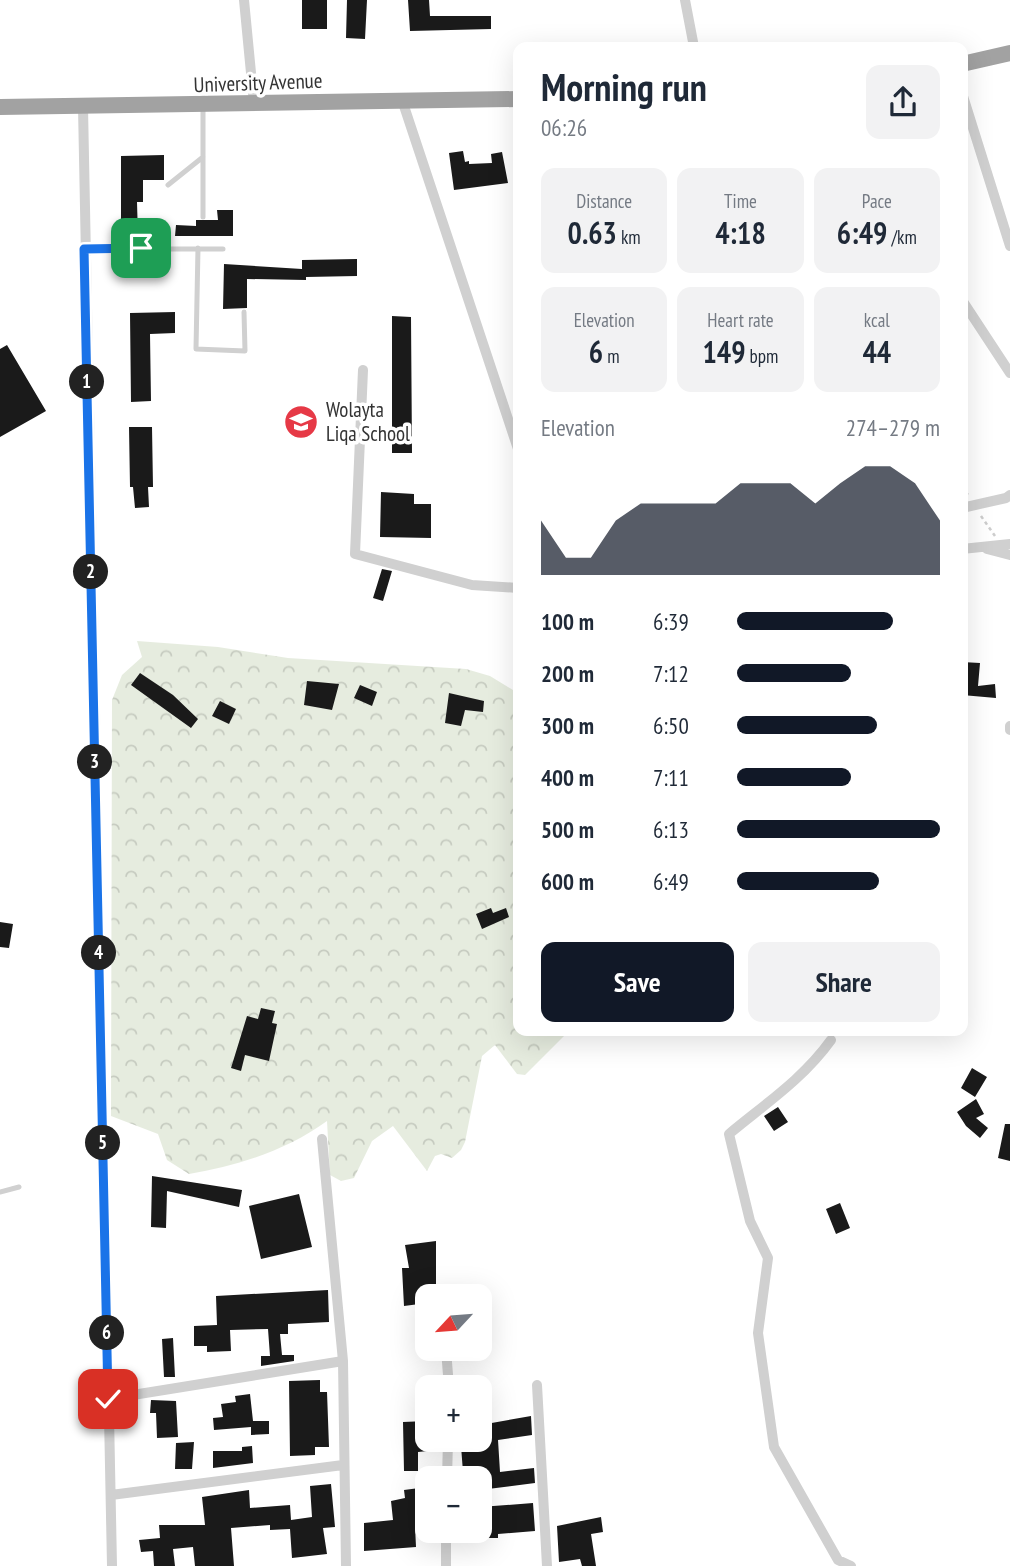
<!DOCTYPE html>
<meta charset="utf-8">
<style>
body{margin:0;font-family:"PT Sans Narrow",sans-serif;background:#f2f2f3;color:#1f2937;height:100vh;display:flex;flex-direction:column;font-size:26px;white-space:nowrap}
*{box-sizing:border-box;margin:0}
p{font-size:23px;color:#747a83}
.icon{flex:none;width:38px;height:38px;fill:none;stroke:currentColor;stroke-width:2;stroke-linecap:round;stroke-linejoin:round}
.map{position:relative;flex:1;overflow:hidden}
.details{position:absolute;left:513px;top:42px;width:455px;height:994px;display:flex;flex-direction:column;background:#fff;border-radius:14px;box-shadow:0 7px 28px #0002}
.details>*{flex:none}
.needle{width:46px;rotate:244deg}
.fabs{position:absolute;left:415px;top:1284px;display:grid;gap:14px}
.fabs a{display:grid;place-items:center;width:77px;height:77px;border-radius:14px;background:#fff;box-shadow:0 7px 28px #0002;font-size:35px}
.pin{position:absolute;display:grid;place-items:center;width:60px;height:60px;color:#fff;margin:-30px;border-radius:14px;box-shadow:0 4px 10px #0006}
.km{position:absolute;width:35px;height:35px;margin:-18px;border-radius:50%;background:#222;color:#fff;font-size:19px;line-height:35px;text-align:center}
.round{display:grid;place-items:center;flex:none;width:74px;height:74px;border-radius:14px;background:#f2f2f3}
.summary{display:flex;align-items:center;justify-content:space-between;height:119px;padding:0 28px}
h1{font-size:38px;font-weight:800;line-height:52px}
.stats{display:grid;grid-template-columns:repeat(3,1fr);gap:10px;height:119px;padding:7px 28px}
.stats div{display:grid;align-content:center;border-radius:14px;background:#f2f2f3;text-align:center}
.stats b{font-size:30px;font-weight:800}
.stats small{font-size:19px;font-weight:400}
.stats p{font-size:19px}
.chart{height:196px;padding:14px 28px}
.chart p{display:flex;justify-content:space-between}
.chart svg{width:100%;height:126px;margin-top:7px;fill:#111827;opacity:.7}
.primary-button{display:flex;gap:14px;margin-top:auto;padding:14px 28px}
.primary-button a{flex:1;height:80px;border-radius:14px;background:#111827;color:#fff;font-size:28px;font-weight:800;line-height:80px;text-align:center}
.primary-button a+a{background:#f2f2f3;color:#1f2937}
ul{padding:0 28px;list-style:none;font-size:23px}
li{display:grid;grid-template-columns:112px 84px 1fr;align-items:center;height:52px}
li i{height:18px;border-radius:9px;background:#111827}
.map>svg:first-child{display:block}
.forest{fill:url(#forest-crowns)}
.building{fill:#1a1a1a}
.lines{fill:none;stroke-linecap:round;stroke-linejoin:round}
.path{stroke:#cdcdcd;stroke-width:2.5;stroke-dasharray:3.5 3.5;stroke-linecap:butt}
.service{stroke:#d0d0d0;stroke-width:5}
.minor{stroke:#d0d0d0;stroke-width:10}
.trunk{stroke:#a2a2a2;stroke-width:16}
.route-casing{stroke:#fff;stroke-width:14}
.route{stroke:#1a73e8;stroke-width:9}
.labels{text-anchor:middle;stroke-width:7;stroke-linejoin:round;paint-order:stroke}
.street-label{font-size:21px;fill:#333;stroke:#fff}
.poi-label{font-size:21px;fill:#333;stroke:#fff;text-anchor:start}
</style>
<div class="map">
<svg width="1010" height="1566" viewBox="0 0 1010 1566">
<defs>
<pattern id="forest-crowns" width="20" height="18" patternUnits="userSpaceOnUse" patternTransform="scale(1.75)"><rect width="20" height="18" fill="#e6ecdf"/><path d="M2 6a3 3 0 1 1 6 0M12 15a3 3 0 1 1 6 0" fill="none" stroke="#c6cbc0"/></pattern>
</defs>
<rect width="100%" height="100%" fill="#fff"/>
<path class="forest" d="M 137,641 L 218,647 L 288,658 L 466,669 L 490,676 L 518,693 L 518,1031 L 569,1031 L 525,1075 L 517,1074 L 495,1045 L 482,1056 L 465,1142 L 461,1150 L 452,1158 L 441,1154 L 435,1156 L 427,1171 L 393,1126 L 372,1141 L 354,1178 L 341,1181 L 330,1175 L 327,1121 C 287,1150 238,1166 189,1174 L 167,1160 L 158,1134 L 111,1116 L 112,700 L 122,675 L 142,657 Z"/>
<path class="building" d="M 302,0 L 327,0 L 327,29 L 302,29 Z
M 347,0 L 367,0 L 365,39 L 346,38 Z
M 408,0 L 429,0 L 430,16 L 491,16 L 491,29 L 410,31 Z
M 463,151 L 465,162 L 469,161 L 469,164 L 492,163 L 491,154 L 502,152 L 508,183 L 454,190 L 449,153 Z
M 164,155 L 164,180 L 143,180 L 143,202 L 137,202 L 138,237 L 121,238 L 121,156 Z
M 217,210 L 233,210 L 233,236 L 175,236 L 176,225 L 196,226 L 196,220 L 218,220 Z
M 357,259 L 357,276 L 306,277 L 306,280 L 247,279 L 247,308 L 223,309 L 224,264 L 302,269 L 302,260 Z
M 175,312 L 175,333 L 150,334 L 151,401 L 131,402 L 130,313 Z
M 392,316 L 411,317 L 412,453 L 392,453 Z
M 7,345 L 46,411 L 0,437 L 0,349 Z
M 129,427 L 152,427 L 153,487 L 148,487 L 149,507 L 135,508 L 133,487 L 130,487 Z
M 381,492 L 414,494 L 414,504 L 431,504 L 431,538 L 380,537 Z
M 382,569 L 392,571 L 383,601 L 373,598 Z
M 962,662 L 980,663 L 978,686 L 995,684 L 996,698 L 962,695 Z
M 140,673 L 173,695 L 198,719 L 191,728 L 131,685 Z
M 307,681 L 339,684 L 332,710 L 304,705 Z
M 360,685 L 377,692 L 372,706 L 354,698 Z
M 449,693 L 484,701 L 483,712 L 465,710 L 461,726 L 445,723 Z
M 220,701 L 236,709 L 229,724 L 212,716 Z
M 491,908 L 493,913 L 506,908 L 509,917 L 482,929 L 476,914 Z
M 0,922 L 13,924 L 9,948 L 0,947 Z
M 261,1008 L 275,1011 L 272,1023 L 277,1024 L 269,1061 L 245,1055 L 241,1071 L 231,1068 L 247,1016 L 258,1019 Z
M 972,1068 L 987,1077 L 975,1097 L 961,1088 Z
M 976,1099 L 984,1114 L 976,1118 L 988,1128 L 980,1138 L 966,1126 L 957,1112 Z
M 778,1107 L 788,1122 L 774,1131 L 764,1116 Z
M 1005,1124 L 1010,1124 L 1010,1161 L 998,1158 Z
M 152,1176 L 242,1190 L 239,1207 L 167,1191 L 166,1228 L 151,1227 Z
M 299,1194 L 312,1247 L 261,1259 L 249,1206 Z
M 840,1203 L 850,1228 L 836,1234 L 826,1209 Z
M 436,1241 L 436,1297 L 427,1297 L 427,1303 L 404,1306 L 402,1268 L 409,1268 L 405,1245 Z
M 328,1290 L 329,1322 L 288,1324 L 288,1334 L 280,1334 L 282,1355 L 294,1355 L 294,1361 L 261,1366 L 261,1356 L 270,1356 L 268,1329 L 230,1330 L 231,1351 L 207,1352 L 207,1346 L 194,1346 L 194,1326 L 217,1325 L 216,1296 Z
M 173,1338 L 175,1377 L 164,1377 L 162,1339 Z
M 320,1380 L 320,1392 L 327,1392 L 329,1447 L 315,1447 L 315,1455 L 290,1456 L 289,1381 Z
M 250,1394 L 253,1421 L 269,1421 L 269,1434 L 251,1435 L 251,1427 L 214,1430 L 213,1418 L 223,1417 L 221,1404 L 236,1402 L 235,1396 Z
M 151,1400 L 176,1401 L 178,1437 L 157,1438 L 156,1413 L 150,1413 Z
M 531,1416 L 532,1435 L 498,1440 L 500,1472 L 534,1468 L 535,1483 L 480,1490 L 480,1474 L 463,1472 L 461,1446 L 488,1444 L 486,1424 Z
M 427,1421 L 428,1451 L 418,1452 L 418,1471 L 404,1471 L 403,1422 Z
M 194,1442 L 192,1469 L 175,1469 L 176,1443 Z
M 252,1446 L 253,1463 L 213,1468 L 213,1451 L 242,1451 L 242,1447 Z
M 331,1484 L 335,1527 L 323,1528 L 327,1554 L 292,1558 L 290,1529 L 270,1530 L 270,1525 L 231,1528 L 234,1566 L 195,1566 L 193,1547 L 173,1549 L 175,1566 L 154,1566 L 153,1551 L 141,1552 L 139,1540 L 160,1538 L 159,1525 L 205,1525 L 202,1497 L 249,1490 L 250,1508 L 290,1505 L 291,1520 L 312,1517 L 310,1486 Z
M 427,1487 L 427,1520 L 425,1525 L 415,1526 L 416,1547 L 364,1551 L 364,1523 L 393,1520 L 391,1501 L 405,1498 L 404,1490 Z
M 533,1503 L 535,1531 L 498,1534 L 498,1538 L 486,1538 L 485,1529 L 480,1529 L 480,1507 Z
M 601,1517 L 603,1532 L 591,1534 L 596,1566 L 582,1566 L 580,1559 L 559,1562 L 557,1526 Z"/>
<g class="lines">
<path class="path" d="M 962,486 L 968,495
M 981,516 L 995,536"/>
<path class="service" d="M 168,185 L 203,157
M 203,217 L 203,108
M 198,248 L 196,349 L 245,351 L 244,312
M 84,249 L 223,249
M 0,1192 L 19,1187"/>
<path class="minor" d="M 244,0 L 254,104
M 685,0 L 694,47
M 962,93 L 1010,246
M 402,100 L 518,449
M 83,107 L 112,1566
M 962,300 L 1010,373
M 363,370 L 355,554 L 472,585 L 518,588
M 962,508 L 1006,498 L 1010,495
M 962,549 L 1010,544
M 987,549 L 1010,555
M 1010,726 L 1010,730
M 831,1040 C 803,1079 765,1104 729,1134 L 750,1221 L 768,1258 L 758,1333 L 774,1447 L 838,1560 L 851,1566
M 322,1139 L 343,1361 L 346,1566
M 446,1349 L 449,1388
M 537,1385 L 547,1566
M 108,1399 L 343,1361
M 447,1479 L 448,1440
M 111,1495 L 343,1465
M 446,1566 L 446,1531"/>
<path class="trunk" d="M 962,64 L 1010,53
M 0,107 L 518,99"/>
</g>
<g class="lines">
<g class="route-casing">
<path id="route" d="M 108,1399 L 84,249 L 141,248"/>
</g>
<use href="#route" class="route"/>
</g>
<defs>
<g id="school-disc" transform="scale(1.75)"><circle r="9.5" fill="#e63946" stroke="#fff"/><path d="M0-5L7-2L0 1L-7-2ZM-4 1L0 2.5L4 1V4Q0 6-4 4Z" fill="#fff"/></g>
</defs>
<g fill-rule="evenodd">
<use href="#school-disc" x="301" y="422"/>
</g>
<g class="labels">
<g class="street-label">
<text transform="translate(258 83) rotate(-2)" y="7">University Avenue</text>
</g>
<g class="poi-label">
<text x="326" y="417">Wolayta<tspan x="326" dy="24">Liqa School</tspan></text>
</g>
</g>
</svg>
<div class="fabs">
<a><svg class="needle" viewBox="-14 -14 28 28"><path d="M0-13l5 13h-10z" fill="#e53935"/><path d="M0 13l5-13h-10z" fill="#747a83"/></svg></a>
<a>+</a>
<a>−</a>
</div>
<div class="pin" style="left:141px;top:248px;background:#1e9e55"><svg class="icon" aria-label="arrive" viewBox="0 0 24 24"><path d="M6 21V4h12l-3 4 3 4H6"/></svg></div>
<div class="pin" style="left:108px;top:1399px;background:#d93025"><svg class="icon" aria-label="check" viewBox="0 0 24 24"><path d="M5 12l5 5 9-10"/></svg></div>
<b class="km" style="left:87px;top:382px">1</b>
<b class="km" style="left:91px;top:572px">2</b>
<b class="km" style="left:95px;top:762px">3</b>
<b class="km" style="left:99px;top:953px">4</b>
<b class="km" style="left:103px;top:1143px">5</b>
<b class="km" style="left:107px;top:1333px">6</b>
<section class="details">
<div class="summary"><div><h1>Morning run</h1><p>06:26</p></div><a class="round"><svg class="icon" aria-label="share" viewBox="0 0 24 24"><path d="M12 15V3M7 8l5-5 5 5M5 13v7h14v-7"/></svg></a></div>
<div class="stats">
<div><p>Distance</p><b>0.63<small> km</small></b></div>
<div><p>Time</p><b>4:18</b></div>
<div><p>Pace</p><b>6:49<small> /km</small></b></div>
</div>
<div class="stats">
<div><p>Elevation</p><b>6<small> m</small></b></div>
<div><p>Heart rate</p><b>149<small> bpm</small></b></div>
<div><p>kcal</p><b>44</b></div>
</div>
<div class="chart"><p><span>Elevation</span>274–279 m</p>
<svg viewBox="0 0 160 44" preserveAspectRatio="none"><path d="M0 44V25L10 38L20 38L30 25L40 19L50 19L60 19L70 19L80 12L90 12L100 12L110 19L120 12L130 6L140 6L150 12L160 25V44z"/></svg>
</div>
<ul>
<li><b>100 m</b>6:39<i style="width:77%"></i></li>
<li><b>200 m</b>7:12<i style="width:56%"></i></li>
<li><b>300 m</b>6:50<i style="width:69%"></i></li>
<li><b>400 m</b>7:11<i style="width:56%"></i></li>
<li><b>500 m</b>6:13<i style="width:100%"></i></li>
<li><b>600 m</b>6:49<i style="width:70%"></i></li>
</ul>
<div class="primary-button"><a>Save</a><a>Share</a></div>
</section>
</div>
